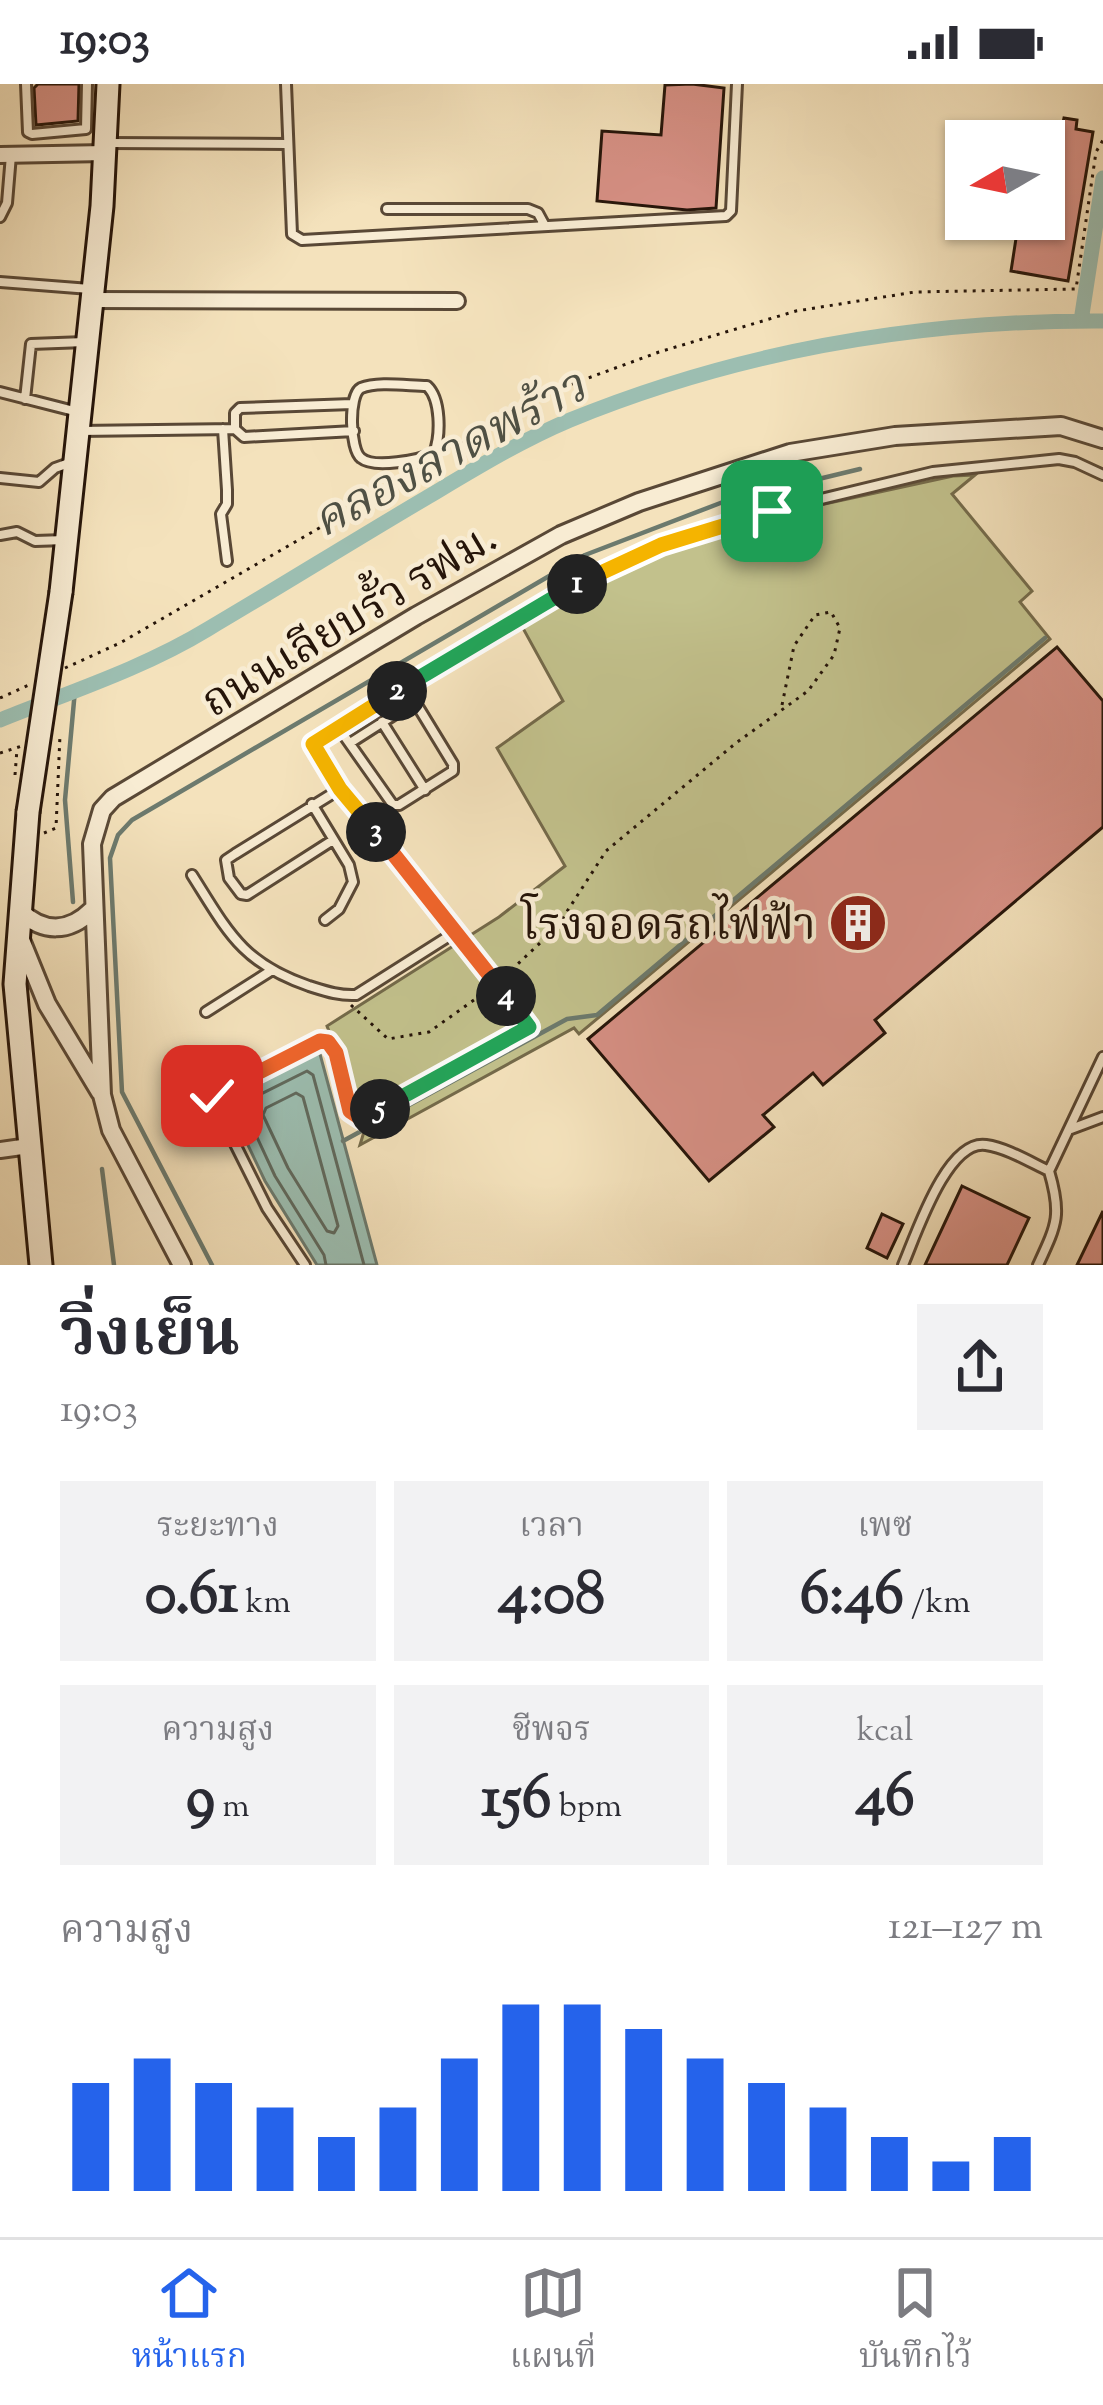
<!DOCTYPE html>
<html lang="th">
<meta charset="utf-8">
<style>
body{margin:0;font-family:"Sorts Mill Goudy","Noto Serif Thai",serif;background:#f2f2f3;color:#2b2b33;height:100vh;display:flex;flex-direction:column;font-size:45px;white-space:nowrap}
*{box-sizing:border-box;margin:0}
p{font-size:39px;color:#7c7c81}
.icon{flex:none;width:66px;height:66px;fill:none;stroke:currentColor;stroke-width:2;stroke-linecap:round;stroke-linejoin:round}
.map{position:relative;height:1181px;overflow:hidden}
.side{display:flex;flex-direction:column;background:#fff;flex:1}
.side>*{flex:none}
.needle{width:78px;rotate:261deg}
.controls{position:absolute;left:945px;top:36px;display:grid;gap:24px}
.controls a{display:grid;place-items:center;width:120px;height:120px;border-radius:0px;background:#fff;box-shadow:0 3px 9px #0004;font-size:60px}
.pin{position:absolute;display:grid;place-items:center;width:102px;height:102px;color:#fff;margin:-51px;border-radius:24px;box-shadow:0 6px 18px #0006}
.km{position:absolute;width:60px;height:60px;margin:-30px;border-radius:50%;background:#222;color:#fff;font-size:33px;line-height:60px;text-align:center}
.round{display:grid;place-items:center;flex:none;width:126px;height:126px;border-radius:0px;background:#f2f2f3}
.summary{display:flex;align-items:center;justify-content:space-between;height:204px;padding:0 60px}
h1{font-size:66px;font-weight:700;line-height:90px}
.metrics{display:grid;grid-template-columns:repeat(3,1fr);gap:18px;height:204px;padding:12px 60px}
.metrics div{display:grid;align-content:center;border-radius:0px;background:#f2f2f3;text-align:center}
.metrics b{font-size:60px;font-weight:700}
.metrics small{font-size:33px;font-weight:400}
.metrics p{font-size:33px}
.chart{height:336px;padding:24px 60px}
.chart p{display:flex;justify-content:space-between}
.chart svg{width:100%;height:216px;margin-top:12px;stroke:#2563eb;stroke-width:6}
.status{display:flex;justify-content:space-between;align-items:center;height:84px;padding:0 60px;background:#fff;direction:ltr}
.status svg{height:33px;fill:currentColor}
.menu{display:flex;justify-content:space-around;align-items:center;height:168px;border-top:3px solid #e1e1e2;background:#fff;font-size:33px;color:#7c7c81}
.menu a{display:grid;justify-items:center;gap:6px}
.menu .on{color:#2563eb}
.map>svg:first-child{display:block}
.green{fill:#c2c18c;stroke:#746a4a;stroke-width:3}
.water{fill:#9cbeb1;stroke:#6c7a6e;stroke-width:3}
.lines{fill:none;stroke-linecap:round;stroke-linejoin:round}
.shore{stroke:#60695d;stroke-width:3}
.stream{stroke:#6c7a6e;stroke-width:4.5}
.canal{stroke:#9cbeb1;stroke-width:15}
.building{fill:#d79085;stroke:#251409;stroke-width:3}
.service-casing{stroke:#594836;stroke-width:14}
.minor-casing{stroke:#594836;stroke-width:20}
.tertiary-casing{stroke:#594836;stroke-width:22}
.secondary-casing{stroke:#251409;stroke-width:27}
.path{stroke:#251409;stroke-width:3;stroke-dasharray:3 6;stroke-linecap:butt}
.service{stroke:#f8ecd3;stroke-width:8}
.minor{stroke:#f8ecd3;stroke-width:14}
.tertiary{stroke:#f8ecd3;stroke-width:16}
.secondary{stroke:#f8ecd3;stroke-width:21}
.secondary-bridge-casing{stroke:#251409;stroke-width:27;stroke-linecap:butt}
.secondary-bridge{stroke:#f8ecd3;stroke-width:21}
.split-1-casing{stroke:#fff;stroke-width:24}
.split-2-casing{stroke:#fff;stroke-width:24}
.split-3-casing{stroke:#fff;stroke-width:24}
.split-4-casing{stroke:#fff;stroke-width:24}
.split-5-casing{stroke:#fff;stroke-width:24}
.split-6-casing{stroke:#fff;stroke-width:24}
.split-1{stroke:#f5b400;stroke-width:15}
.split-2{stroke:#22a559;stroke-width:15}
.split-3{stroke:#f5b400;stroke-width:15}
.split-4{stroke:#f0652b;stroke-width:15}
.split-5{stroke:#22a559;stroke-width:15}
.split-6{stroke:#f0652b;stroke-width:15}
.labels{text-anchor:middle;stroke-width:9;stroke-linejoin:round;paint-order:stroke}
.street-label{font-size:45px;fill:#251409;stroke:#f8ecd3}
.poi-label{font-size:45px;fill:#251409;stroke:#f8ecd3;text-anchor:end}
.water-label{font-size:48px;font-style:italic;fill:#4f5044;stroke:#f8ecd3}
</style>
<div class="status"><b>19:03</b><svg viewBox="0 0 49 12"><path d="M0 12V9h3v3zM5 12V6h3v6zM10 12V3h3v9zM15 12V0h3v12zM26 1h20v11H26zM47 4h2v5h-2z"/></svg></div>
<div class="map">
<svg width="1103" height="1181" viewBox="0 0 1103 1181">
<rect width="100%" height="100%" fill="#f4e2bc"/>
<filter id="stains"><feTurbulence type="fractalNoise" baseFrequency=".00167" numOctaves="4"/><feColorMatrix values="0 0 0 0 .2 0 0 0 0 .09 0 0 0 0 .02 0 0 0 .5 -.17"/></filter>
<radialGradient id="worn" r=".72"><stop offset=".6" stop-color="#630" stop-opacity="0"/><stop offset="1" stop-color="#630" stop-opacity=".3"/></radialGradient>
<path class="green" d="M 975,391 L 952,410 L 1032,507 L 1020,518 L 1050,555 L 579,950 L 574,944 L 360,1061 L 366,1041 L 327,942 L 499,833 L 565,782 L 497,664 L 563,617 L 519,537 L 662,463 L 733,440 L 953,392 Z"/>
<path class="water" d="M 316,968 L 320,970 L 377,1181 L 317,1181 L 265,1097 L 226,1015 Z"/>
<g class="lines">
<path class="shore" d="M 296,1009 L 303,1013 L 338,1142 L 334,1149 L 327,1147 L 288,1084 L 263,1031 L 266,1024 Z
M 326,1181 L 324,1171 L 275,1092 L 243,1023 L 247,1017 L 307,987 L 313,991 L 364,1181"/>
<path class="stream" d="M 73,818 L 65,716 L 75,606
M 343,1057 L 567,935 L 597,931 L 1045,554
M 102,1085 L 114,1181
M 212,1181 L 122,1008 L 110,774 L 118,751 L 132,736 L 585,471 L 723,418 L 860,385"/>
<path class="canal" d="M 1081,237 L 1103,94
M 0,636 C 70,608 144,584 208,545 C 281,502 353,457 426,414 C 473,386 520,357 570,336 C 739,267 921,236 1103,237"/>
</g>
<path class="building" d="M 38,0 L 79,0 L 78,37 L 36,41 L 34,4 Z
M 692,0 L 724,4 L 716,124 L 687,126 L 597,117 L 602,47 L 661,51 L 665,1 Z
M 1064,34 L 1077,36 L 1076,45 L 1093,48 L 1068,197 L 1011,187 L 1019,135 L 1044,135 L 1044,57 L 1032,57 L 1035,38 L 1062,43 Z
M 1057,563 L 1103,617 L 1103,743 L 875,936 L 885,949 L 823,1001 L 813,989 L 763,1031 L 774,1043 L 709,1097 L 588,955 Z
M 962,1102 L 1029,1134 L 1007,1181 L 925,1181 Z
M 1103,1127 L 1103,1181 L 1077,1181 Z
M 882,1130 L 903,1140 L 887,1174 L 867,1164 Z"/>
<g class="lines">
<g class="service-casing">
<path id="service" d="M 26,0 L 28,48 L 32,50 L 86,45 L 87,0
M 286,0 L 292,150 L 302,156 L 726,132 L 731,127 L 737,0
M 108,59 L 287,60
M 387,125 L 528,125 L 538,129 L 545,142
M 0,133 L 7,119 L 11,71
M 0,198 L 90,205
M 427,302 C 441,315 441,351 434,369 C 420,376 374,385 361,374 C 350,366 348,311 361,304 C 378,297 409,302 427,302 Z
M 0,308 L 78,328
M 25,315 L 31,260 L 85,258
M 352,320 L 240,324 L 235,329 L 235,345 L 244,353 L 354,347
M 223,345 L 227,406 L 227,420 L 221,430 L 227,477
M 79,347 L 235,345
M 0,394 L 39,398 L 55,384 L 69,379
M 0,451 L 17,448 L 35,457 L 65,456
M 382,638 L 425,706
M 338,643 L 393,721 L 399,721 L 453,687 L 453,680 L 417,621 L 397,629 L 350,659
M 312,720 L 349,781 L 353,798 L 339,825 L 325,836
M 333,756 L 247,811 L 241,810 L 229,794 L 226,776 L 235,770 L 340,705
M 192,791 C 228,848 242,879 309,902 C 325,907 339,912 356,911 L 457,847
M 206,928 L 269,888
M 1071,1045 L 1103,1033
M 1049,1087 L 1103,973
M 305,1181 L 267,1124 L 211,1012 L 308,961 L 329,958 L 336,969 L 350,1027 L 362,1035 L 529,943 L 340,705 L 312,660 L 561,508 L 661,461 L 734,436 L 933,388 L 1059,375 L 1075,378 L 1103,391
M 903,1181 C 916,1151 947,1055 986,1061 C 1007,1064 1030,1078 1049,1087 C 1062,1131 1057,1140 1038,1181"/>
</g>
<g class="minor-casing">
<path id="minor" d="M 0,71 L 105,69
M 91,216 L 457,217
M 0,1066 L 29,1062"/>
</g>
<g class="tertiary-casing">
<path id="tertiary" d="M 20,827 C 43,849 69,849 92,826
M 21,856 L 47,920 L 100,1008
M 182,1181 L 111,1046 L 102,1011 L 92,760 L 102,726 L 113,714 L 416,532 L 561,451 L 639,418 L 790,369 L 895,352 L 1061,342 L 1103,355"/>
</g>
<g class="secondary-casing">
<path id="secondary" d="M 61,508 L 102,122 L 108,0
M 28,728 L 15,900 L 41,1181"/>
</g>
<path class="path" d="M 446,369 L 542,311 L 659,268 L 796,227 L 915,208 L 1076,205 L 1096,68 L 1103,56
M 65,584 L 120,559 L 418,387
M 0,614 L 29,601
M 0,669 L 22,662
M 15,691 L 17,665
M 44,749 L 56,744 L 60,651
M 505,892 L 557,843 L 606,767 L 736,659 L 808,607 L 834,571 L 840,544 L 831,528 L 815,531 L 794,562 L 781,626
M 351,921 L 388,955 L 429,948 L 488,906"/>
<use href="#service" class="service"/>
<use href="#minor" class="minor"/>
<use href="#tertiary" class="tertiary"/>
<use href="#secondary" class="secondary"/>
<g class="secondary-bridge-casing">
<path id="secondary-bridge" d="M 28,728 L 61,508"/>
</g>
<use href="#secondary-bridge" class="secondary-bridge"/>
</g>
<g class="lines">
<g class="split-1-casing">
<path id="split-1" d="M 577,500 L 661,461 L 772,427"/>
</g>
<g class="split-2-casing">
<path id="split-2" d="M 397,607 L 577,500"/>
</g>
<g class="split-3-casing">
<path id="split-3" d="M 376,748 L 340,705 L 313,660 L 397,607"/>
</g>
<g class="split-4-casing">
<path id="split-4" d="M 376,748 L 506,912"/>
</g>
<g class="split-5-casing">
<path id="split-5" d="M 380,1025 L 529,943 L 506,912"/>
</g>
<g class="split-6-casing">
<path id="split-6" d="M 212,1012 L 320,957 L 328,958 L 336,969 L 350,1027 L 362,1035 L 380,1025"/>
</g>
<use href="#split-1" class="split-1"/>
<use href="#split-2" class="split-2"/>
<use href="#split-3" class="split-3"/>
<use href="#split-4" class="split-4"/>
<use href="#split-5" class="split-5"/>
<use href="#split-6" class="split-6"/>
</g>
<defs>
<g id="building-disc" transform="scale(3)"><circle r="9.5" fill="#8f2418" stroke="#f8ecd3"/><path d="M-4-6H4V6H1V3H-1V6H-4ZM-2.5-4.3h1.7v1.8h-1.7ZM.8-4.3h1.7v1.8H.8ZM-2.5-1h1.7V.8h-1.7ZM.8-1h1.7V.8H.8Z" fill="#fff"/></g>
</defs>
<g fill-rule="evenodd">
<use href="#building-disc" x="858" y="839"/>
</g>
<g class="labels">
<g class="street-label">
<text transform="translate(348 534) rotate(-31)" y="16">ถนนเลียบรั้ว รฟม.</text>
</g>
<g class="poi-label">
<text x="816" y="855">โรงจอดรถไฟฟ้า</text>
</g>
<g class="water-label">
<text transform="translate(448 368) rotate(-28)" y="17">คลองลาดพร้าว</text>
</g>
</g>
<rect width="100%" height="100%" filter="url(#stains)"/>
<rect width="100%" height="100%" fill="url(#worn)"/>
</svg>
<div class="controls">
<a><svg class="needle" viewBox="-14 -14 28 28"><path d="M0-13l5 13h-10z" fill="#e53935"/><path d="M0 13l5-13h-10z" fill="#7c7c81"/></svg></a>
</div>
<div class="pin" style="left:772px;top:427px;background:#1e9e55"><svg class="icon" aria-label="arrive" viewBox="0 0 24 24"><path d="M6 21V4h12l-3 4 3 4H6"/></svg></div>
<div class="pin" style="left:212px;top:1012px;background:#d93025"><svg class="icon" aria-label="check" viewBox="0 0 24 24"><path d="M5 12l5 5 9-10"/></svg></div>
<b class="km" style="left:577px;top:500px">1</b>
<b class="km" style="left:397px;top:607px">2</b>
<b class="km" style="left:376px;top:748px">3</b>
<b class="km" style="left:506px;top:912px">4</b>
<b class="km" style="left:380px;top:1025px">5</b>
</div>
<section class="side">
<div class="summary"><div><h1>วิ่งเย็น</h1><p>19:03</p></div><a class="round"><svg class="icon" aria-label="share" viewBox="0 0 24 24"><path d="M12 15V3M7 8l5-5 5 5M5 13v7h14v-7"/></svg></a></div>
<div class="metrics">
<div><p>ระยะทาง</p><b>0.61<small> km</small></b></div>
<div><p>เวลา</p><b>4:08</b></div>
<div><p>เพซ</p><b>6:46<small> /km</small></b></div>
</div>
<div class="metrics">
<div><p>ความสูง</p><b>9<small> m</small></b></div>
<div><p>ชีพจร</p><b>156<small> bpm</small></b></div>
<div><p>kcal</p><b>46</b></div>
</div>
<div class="chart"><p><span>ความสูง</span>121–127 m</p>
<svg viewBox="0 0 160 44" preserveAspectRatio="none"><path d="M5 44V22M15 44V17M25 44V22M35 44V27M45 44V33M55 44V27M65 44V17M75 44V6M85 44V6M95 44V11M105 44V17M115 44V22M125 44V27M135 44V33M145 44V38M155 44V33"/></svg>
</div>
</section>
<nav class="menu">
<a class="on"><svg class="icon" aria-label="home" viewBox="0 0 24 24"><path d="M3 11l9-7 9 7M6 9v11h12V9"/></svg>หน้าแรก</a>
<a><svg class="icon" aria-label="map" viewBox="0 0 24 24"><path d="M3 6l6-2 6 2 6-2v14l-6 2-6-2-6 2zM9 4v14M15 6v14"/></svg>แผนที่</a>
<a><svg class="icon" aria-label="saved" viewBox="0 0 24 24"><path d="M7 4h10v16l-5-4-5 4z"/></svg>บันทึกไว้</a>
</nav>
